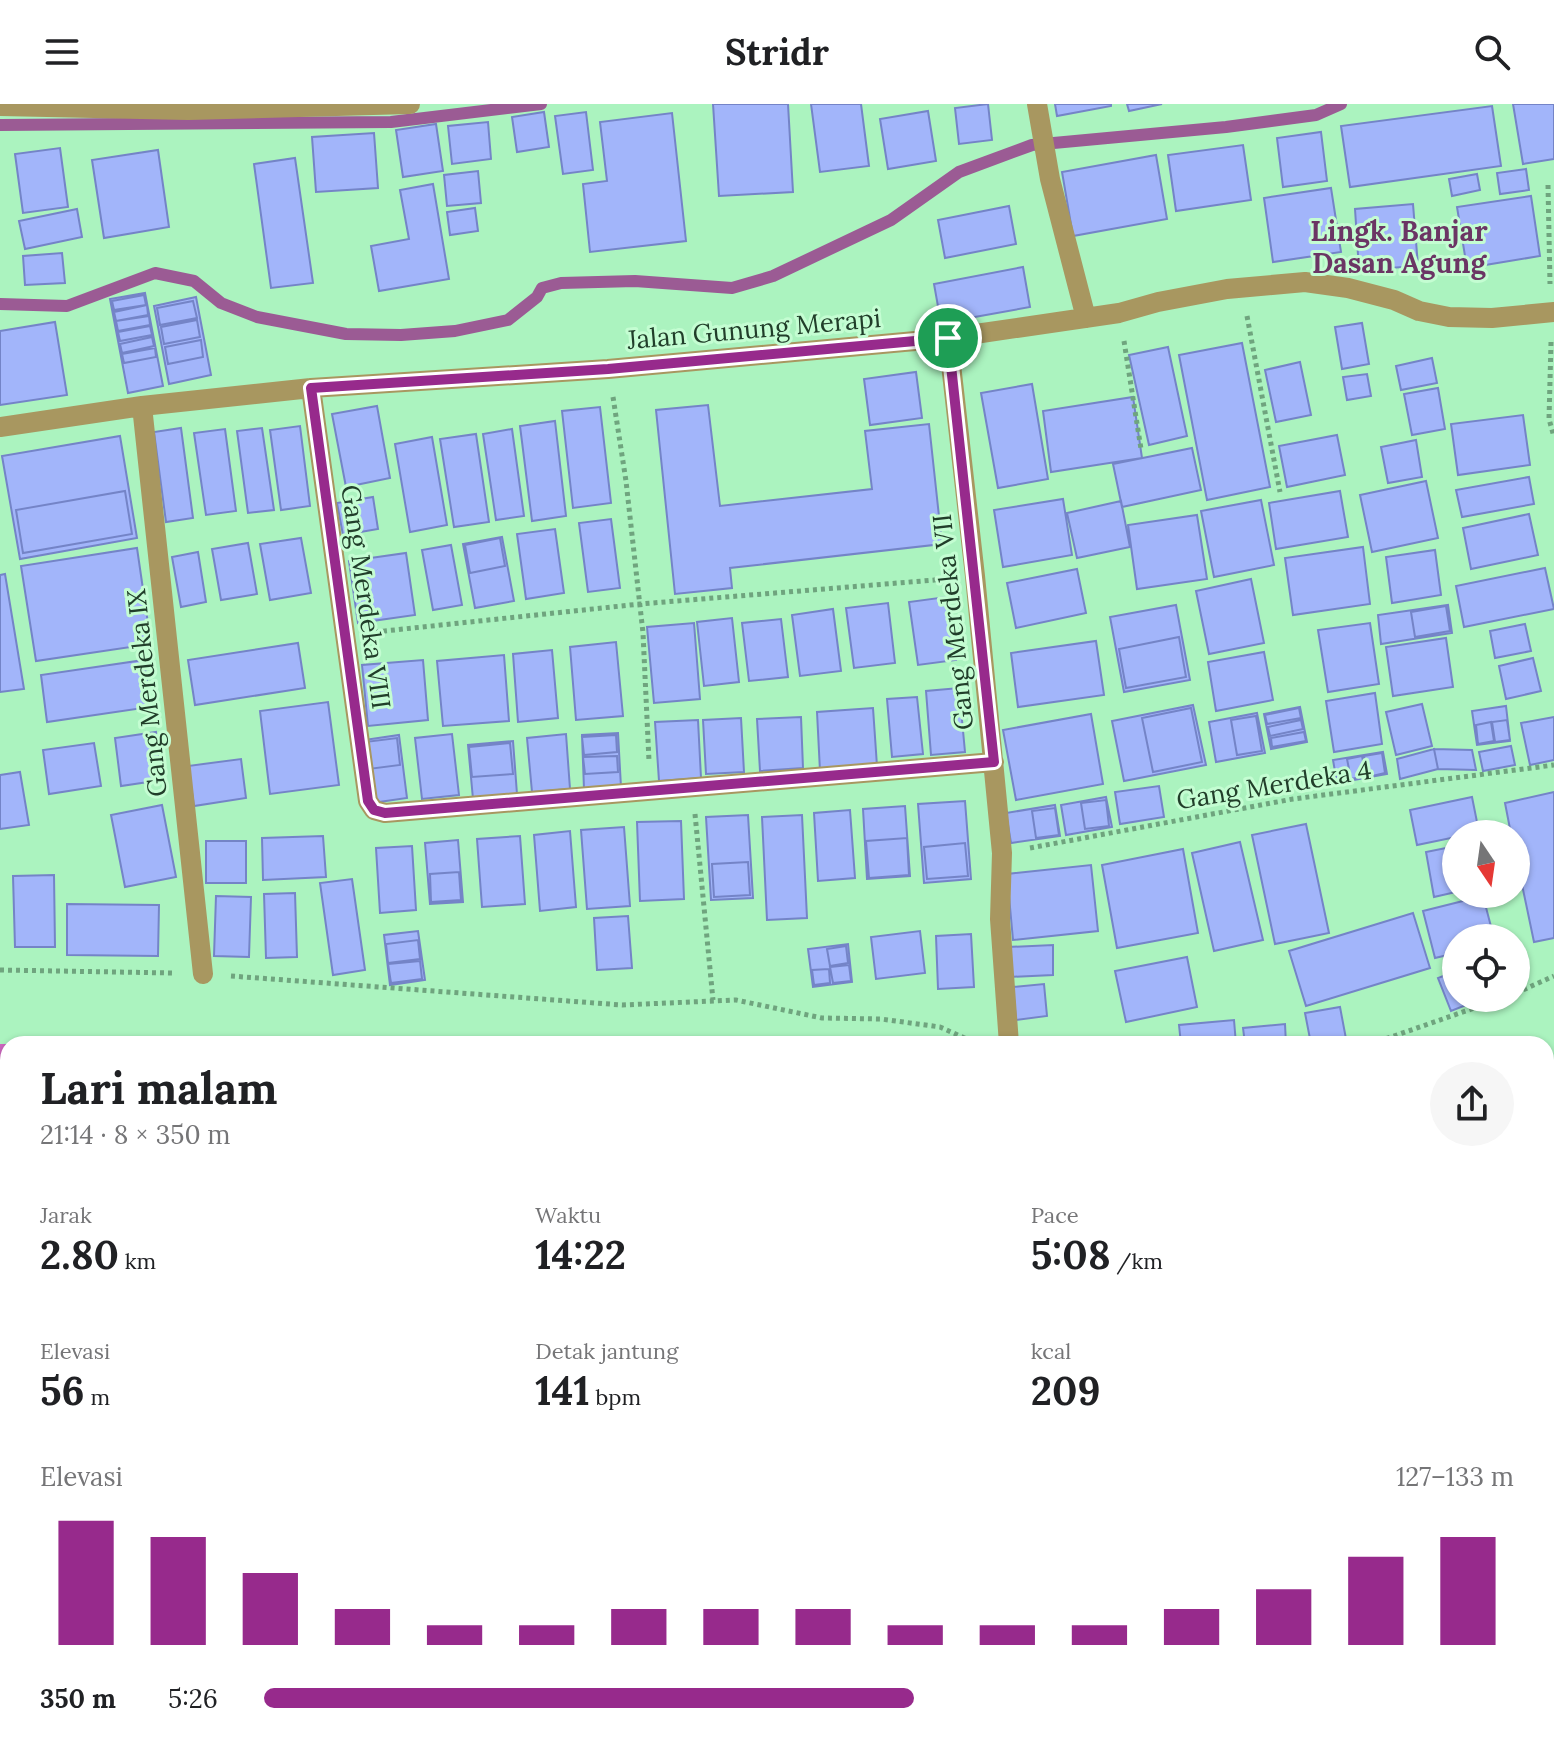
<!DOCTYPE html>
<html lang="id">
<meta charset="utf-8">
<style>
body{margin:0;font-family:Lora,serif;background:#f6f6f6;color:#202124;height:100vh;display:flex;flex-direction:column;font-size:30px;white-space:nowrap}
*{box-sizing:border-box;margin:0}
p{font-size:26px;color:#757577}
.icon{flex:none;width:44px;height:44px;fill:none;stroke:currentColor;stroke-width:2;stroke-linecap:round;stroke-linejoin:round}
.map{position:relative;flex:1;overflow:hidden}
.sheet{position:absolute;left:0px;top:932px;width:1554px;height:710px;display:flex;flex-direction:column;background:#fff;border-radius:24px 24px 0 0;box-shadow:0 2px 6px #0004}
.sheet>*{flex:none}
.needle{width:52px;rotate:167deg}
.controls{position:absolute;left:1442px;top:716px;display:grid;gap:16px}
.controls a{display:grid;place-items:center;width:88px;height:88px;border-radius:50%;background:#fff;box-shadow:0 2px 6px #0004;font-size:40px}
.pin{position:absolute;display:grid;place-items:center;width:68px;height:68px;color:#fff;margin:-34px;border:4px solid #fff;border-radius:50%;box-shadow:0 2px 8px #0007}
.round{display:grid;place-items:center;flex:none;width:84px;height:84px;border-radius:42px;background:#f6f6f6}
.summary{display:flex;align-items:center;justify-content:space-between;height:136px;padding:0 40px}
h1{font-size:44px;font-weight:700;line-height:60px}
.metrics{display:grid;grid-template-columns:repeat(3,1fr);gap:12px;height:136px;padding:8px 40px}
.metrics div{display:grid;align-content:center}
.metrics b{font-size:40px;font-weight:700}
.metrics small{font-size:22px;font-weight:400}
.metrics p{font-size:22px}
.chart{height:224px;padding:16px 40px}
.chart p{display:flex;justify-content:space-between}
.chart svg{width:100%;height:144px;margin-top:8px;stroke:#972a8c;stroke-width:6}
ul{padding:0 40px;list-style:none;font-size:26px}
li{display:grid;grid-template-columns:128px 96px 1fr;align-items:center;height:60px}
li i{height:20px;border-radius:10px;background:#972a8c}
header{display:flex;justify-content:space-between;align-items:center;height:104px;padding:0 40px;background:#fff;font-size:36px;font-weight:700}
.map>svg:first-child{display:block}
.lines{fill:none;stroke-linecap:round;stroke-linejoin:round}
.stream{stroke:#9b5b94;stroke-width:12}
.river{stroke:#cf68c1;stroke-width:72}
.building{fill:#a2b5fa;stroke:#7484c7;stroke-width:2}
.path{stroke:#6fa47e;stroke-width:5;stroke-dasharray:4 4;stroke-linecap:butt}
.minor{stroke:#a89760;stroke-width:20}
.route-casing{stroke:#fff;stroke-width:16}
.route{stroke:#972a8c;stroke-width:10}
.labels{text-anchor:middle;stroke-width:6;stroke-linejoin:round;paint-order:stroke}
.street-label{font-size:26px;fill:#213e2a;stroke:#c4fdd2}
.neighbourhood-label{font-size:28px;font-weight:bold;fill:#6b3564;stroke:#c4fdd2}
</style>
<header><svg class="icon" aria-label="menu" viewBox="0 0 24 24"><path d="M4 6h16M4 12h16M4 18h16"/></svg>Stridr<svg class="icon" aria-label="search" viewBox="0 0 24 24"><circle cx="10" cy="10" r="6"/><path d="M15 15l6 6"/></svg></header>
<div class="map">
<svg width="1554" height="1641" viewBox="0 0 1554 1641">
<rect width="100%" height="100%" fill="#abf3bf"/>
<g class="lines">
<path class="stream" d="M 0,21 L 391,18 L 541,0
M 0,200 L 67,202 L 155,169 L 194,177 L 221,199 L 257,213 L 346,230 L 401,231 L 455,227 L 508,216 L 537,193 L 542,184 L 561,179 L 635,177 L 732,184 L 773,172 L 891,116 L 959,68 L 1032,41 L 1226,23 L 1316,11 L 1341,0"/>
<path class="river" d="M 0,976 L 8,976
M 1546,1059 L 1554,1058"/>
</g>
<path class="building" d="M 713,0 L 788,0 L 793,88 L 719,92 Z
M 811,0 L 861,0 L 869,62 L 820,68 Z
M 988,0 L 992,36 L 959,40 L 955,4 Z
M 1055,0 L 1111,0 L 1111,2 L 1057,12 Z
M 1127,0 L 1162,0 L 1129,7 Z
M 1513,0 L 1554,0 L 1554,55 L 1523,60 Z
M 1492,2 L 1501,62 L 1350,83 L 1341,22 Z
M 928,7 L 936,57 L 888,65 L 880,15 Z
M 544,8 L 549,43 L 517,48 L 512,13 Z
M 586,8 L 593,66 L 563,70 L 555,12 Z
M 672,9 L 686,137 L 590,148 L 583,80 L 607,77 L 600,18 Z
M 488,18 L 491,55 L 452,60 L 448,22 Z
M 436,20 L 443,67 L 403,73 L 396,26 Z
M 1321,28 L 1327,77 L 1283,83 L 1277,34 Z
M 374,29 L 378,84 L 316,88 L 312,33 Z
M 1243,41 L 1251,96 L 1176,107 L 1168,51 Z
M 60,44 L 68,103 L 23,109 L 15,50 Z
M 158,46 L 169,123 L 104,134 L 92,56 Z
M 1156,51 L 1167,115 L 1073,132 L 1062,68 Z
M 295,54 L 313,179 L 271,184 L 254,60 Z
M 1526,65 L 1529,86 L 1500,90 L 1497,69 Z
M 478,67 L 481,99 L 447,102 L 444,71 Z
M 1477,70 L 1480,86 L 1452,92 L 1449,75 Z
M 433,80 L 449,175 L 379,187 L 371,142 L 409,135 L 400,86 Z
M 1331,84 L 1341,148 L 1273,158 L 1264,94 Z
M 1531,92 L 1540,152 L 1467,164 L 1457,103 Z
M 1413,100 L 1418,162 L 1359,166 L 1355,105 Z
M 1009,102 L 1016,140 L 945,154 L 938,116 Z
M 475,104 L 478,127 L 450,131 L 447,108 Z
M 77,105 L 82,133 L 25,145 L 19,117 Z
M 62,149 L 65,179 L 25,181 L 23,152 Z
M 1023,163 L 1030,203 L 941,219 L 934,180 Z
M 145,189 L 163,282 L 128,289 L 110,195 Z
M 144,191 L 146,201 L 114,206 L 112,197 Z
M 196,193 L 211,271 L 169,280 L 154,202 Z
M 193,197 L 197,214 L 160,221 L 157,204 Z
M 147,201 L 148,211 L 116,217 L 114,208 Z
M 149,212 L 150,221 L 118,227 L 116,217 Z
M 197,216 L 200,233 L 164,240 L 161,223 Z
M 55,218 L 67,291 L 0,301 L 0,227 Z
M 1362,219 L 1369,260 L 1342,265 L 1335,223 Z
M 150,222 L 152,231 L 120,237 L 118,228 Z
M 152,233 L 154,242 L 122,249 L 120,240 Z
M 201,236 L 203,253 L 168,260 L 165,243 Z
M 1242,239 L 1270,383 L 1207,396 L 1179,251 Z
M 1168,243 L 1187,332 L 1149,341 L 1129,251 Z
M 155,244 L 156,253 L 124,259 L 122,250 Z
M 1432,254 L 1437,279 L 1401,286 L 1396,262 Z
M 1300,258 L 1311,311 L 1276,318 L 1265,266 Z
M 916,268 L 922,314 L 870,321 L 864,275 Z
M 1367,270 L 1371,292 L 1347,296 L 1343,273 Z
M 1032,280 L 1048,375 L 998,384 L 981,289 Z
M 1438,284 L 1445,325 L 1412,331 L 1404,290 Z
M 1133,293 L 1142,354 L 1051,368 L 1043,307 Z
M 708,301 L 720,402 L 872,385 L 865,327 L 929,320 L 942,440 L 730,464 L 732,484 L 675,490 L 656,306 Z
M 377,302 L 390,374 L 346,383 L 332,310 Z
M 600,303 L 611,399 L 573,404 L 562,307 Z
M 1523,311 L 1530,361 L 1458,371 L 1451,320 Z
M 555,317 L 566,412 L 532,417 L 520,322 Z
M 300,322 L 310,402 L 281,406 L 270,326 Z
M 181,324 L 193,414 L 166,418 L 154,328 Z
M 262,324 L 274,406 L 248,409 L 237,327 Z
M 225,325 L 236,407 L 206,411 L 194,329 Z
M 512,325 L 524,412 L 496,416 L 483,330 Z
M 476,330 L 489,418 L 454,423 L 440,335 Z
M 1337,331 L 1345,371 L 1287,383 L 1279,342 Z
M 120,332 L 137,434 L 20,455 L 2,352 Z
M 432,333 L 447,421 L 410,428 L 395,340 Z
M 1416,336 L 1422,373 L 1388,379 L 1381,343 Z
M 1192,344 L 1201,386 L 1122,403 L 1113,360 Z
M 1529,373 L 1534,400 L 1462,413 L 1456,386 Z
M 1426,377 L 1438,434 L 1372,448 L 1360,391 Z
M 125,387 L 132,430 L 23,449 L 16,406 Z
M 1340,387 L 1348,433 L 1276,445 L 1269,399 Z
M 373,393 L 378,425 L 343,431 L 337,399 Z
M 1063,395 L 1072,451 L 1003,463 L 994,406 Z
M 1261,396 L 1274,461 L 1214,473 L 1201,407 Z
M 1121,397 L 1130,443 L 1077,454 L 1067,409 Z
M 1529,410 L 1538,451 L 1471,465 L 1463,424 Z
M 1197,411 L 1207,475 L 1137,485 L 1128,421 Z
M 611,415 L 620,484 L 588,488 L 579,419 Z
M 555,425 L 564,489 L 526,495 L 517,430 Z
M 502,433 L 514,497 L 475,504 L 463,440 Z
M 301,434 L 311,489 L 270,496 L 260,440 Z
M 500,434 L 505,462 L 470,469 L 465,441 Z
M 248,439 L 257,490 L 221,496 L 212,445 Z
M 451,441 L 462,501 L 433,506 L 422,446 Z
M 1363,443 L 1370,500 L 1293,511 L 1285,454 Z
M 137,444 L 151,540 L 36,557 L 21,462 Z
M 1435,446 L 1441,491 L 1392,499 L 1386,453 Z
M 198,448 L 206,498 L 181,503 L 172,453 Z
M 406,449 L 415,511 L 358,519 L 349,457 Z
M 1545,464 L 1554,505 L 1464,523 L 1456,482 Z
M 1077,465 L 1086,509 L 1016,524 L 1007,479 Z
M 5,470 L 24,585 L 0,588 L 0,471 Z
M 1251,475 L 1264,539 L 1209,550 L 1196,487 Z
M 946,493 L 956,556 L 918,561 L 909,498 Z
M 888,499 L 895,559 L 854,564 L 846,504 Z
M 1176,501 L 1190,576 L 1124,588 L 1110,513 Z
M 1448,501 L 1452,529 L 1381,540 L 1378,511 Z
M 1446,502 L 1450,527 L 1415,533 L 1411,508 Z
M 833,505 L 841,567 L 800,572 L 792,511 Z
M 732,514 L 739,578 L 704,582 L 697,518 Z
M 781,515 L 788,573 L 749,577 L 742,519 Z
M 694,519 L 700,595 L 654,599 L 647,523 Z
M 1370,519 L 1379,580 L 1328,588 L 1318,526 Z
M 1525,520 L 1531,547 L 1495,554 L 1490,527 Z
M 1179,533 L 1186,573 L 1126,584 L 1119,545 Z
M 1446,534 L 1453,583 L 1393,592 L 1386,543 Z
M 1096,537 L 1104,591 L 1018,603 L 1011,549 Z
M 616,538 L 623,612 L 576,616 L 570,543 Z
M 298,539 L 305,584 L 195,601 L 188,556 Z
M 552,546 L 558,614 L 518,618 L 513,550 Z
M 1264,548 L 1273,596 L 1216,607 L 1208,558 Z
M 504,551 L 509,617 L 443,622 L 437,557 Z
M 1533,554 L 1541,587 L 1506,595 L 1499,562 Z
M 144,556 L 150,603 L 47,618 L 41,571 Z
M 423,556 L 428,616 L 368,622 L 362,561 Z
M 959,584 L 965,648 L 931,651 L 926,587 Z
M 1375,589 L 1382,640 L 1334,648 L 1326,597 Z
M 917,593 L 923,650 L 892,653 L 887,595 Z
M 328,598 L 339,681 L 270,690 L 260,607 Z
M 1422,600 L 1432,642 L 1396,651 L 1386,608 Z
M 1193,601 L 1206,661 L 1124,677 L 1112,617 Z
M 1506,602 L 1510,637 L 1477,641 L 1472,607 Z
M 1300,603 L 1307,638 L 1271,645 L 1264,610 Z
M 873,604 L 877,662 L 820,667 L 817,608 Z
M 1191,604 L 1202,658 L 1153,668 L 1142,614 Z
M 1299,604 L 1301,614 L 1267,620 L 1265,611 Z
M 1257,609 L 1265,649 L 1216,658 L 1209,618 Z
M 1091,610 L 1103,680 L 1016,696 L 1003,626 Z
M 1256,612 L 1262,647 L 1237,651 L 1231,616 Z
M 801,613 L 803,664 L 760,667 L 757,615 Z
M 1554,613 L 1554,656 L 1530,661 L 1521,619 Z
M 741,614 L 744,668 L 706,670 L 703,616 Z
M 698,616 L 701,674 L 659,677 L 655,618 Z
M 1301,616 L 1303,625 L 1270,632 L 1268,623 Z
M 1507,616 L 1510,636 L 1495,638 L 1492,618 Z
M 1491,618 L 1494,637 L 1478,640 L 1476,621 Z
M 156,628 L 162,676 L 121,682 L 115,634 Z
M 1304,628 L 1306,637 L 1272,643 L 1271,634 Z
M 618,629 L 621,683 L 584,685 L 582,631 Z
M 452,630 L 459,691 L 422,695 L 415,634 Z
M 566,630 L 570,685 L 532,688 L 527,634 Z
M 399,631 L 407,694 L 372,699 L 364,636 Z
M 616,631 L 617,648 L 584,651 L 582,633 Z
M 397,634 L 400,661 L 369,665 L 365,638 Z
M 513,637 L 517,690 L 473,695 L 468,641 Z
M 94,639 L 101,682 L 49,690 L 43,646 Z
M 510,639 L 513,670 L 472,673 L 469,643 Z
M 1511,642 L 1515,661 L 1483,667 L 1479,648 Z
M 1434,645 L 1438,665 L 1400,675 L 1397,655 Z
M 1434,645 L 1472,646 L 1476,666 L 1438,665 Z
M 1383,648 L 1387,670 L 1337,679 L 1333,656 Z
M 1382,649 L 1385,669 L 1368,673 L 1364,652 Z
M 617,652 L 618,668 L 585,670 L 583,653 Z
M 1362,652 L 1366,672 L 1351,675 L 1347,655 Z
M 241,655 L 246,694 L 194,702 L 188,662 Z
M 20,668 L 29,721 L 0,725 L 0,671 Z
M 1159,682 L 1164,713 L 1120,720 L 1115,688 Z
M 1554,688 L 1554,834 L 1534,838 L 1516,752 L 1516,730 L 1511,730 L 1505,699 Z
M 1106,693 L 1112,723 L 1066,731 L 1061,701 Z
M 1472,693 L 1479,728 L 1456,730 L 1456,733 L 1417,741 L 1410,706 Z
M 1106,696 L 1109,722 L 1085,725 L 1081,699 Z
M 965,697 L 971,775 L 924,779 L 918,700 Z
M 162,701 L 176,773 L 125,783 L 111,711 Z
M 1055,701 L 1060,732 L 1011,739 L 1006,709 Z
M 905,702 L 910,772 L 867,775 L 863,705 Z
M 1055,704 L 1059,731 L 1036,734 L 1032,707 Z
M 850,706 L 855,774 L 818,777 L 814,709 Z
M 748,711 L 753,794 L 711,796 L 706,713 Z
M 802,711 L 807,814 L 767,816 L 762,713 Z
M 681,717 L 684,795 L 640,797 L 637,718 Z
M 1306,720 L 1329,829 L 1275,840 L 1252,731 Z
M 624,723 L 630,802 L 587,805 L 581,726 Z
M 570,727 L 576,803 L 540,807 L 534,731 Z
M 323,732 L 326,773 L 263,776 L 262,734 Z
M 520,732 L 525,800 L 482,803 L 477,735 Z
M 907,734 L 909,771 L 869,774 L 866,737 Z
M 458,736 L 463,798 L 430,800 L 425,739 Z
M 206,737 L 246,737 L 246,779 L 206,779 Z
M 1240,738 L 1263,836 L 1214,847 L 1192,749 Z
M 965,739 L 968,772 L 927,775 L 924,743 Z
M 412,742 L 416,806 L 380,809 L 376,744 Z
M 1456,742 L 1456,788 L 1434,793 L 1426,748 Z
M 1183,745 L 1198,829 L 1117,844 L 1102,761 Z
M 748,758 L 750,791 L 714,793 L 712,760 Z
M 1091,761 L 1098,827 L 1013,836 L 1007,770 Z
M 459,768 L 461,796 L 431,798 L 430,770 Z
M 54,771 L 55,843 L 15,843 L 13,772 Z
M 352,775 L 365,866 L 333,871 L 320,779 Z
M 295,789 L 297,853 L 266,854 L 264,790 Z
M 216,792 L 251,793 L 249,853 L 214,852 Z
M 1483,792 L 1494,834 L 1456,834 L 1456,849 L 1435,854 L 1423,807 Z
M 67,800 L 159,801 L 158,852 L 67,851 Z
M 1413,809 L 1430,864 L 1306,902 L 1289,847 Z
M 628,812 L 632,864 L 597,866 L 594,814 Z
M 418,827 L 425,876 L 390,881 L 384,831 Z
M 920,827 L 925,869 L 876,875 L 871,833 Z
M 971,830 L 974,883 L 938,885 L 936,832 Z
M 418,836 L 420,855 L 388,859 L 386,840 Z
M 848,840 L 852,878 L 813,883 L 808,845 Z
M 1053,841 L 1053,871 L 1009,873 L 1008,843 Z
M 846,842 L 848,859 L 830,862 L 827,845 Z
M 1187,853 L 1197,903 L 1126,918 L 1115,867 Z
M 420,857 L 422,875 L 391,879 L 388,860 Z
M 849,861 L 851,877 L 833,879 L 830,863 Z
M 829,865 L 830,879 L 814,881 L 812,866 Z
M 1456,867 L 1456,894 L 1484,894 L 1451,907 L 1438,874 Z
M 1044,880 L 1047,912 L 1016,916 L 1013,883 Z
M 1340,903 L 1347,940 L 1311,940 L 1305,909 Z
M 1234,916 L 1236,940 L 1181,940 L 1179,921 Z
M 1285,920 L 1286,940 L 1245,940 L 1243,924 Z
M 3,1113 L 8,1114 L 8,1199 L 0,1197 L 0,1133 Z
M 1546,1225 L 1554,1278 L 1554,1380 L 1546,1381 Z
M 0,1267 L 8,1268 L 8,1330 L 0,1330 Z
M 0,1362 L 8,1363 L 8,1401 L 0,1400 Z
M 1546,1445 L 1554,1446 L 1554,1521 L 1546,1520 Z
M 1546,1611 L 1554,1611 L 1554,1641 L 1506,1641 L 1507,1634 L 1546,1634 Z
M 95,1634 L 128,1634 L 131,1641 L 74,1641 Z
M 133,1634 L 170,1634 L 173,1641 L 136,1641 Z
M 204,1634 L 261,1634 L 265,1641 L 208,1641 Z
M 513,1634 L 550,1634 L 551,1640 L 514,1641 Z
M 603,1634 L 646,1634 L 648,1641 L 605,1641 Z
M 736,1634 L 778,1634 L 778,1636 L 736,1641 Z
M 788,1634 L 813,1634 L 814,1641 L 789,1641 Z
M 822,1634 L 859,1634 L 860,1641 L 823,1641 Z
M 889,1634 L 922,1634 L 922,1641 L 889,1641 Z
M 931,1634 L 952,1634 L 951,1641 L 930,1641 Z
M 958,1634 L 1014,1634 L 1014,1641 L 958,1641 Z
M 1018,1634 L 1057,1634 L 1056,1641 L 1017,1641 Z
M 1072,1634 L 1133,1634 L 1132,1641 Z
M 1151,1634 L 1191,1634 L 1190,1641 L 1150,1640 Z
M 1321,1634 L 1368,1634 L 1366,1641 L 1321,1641 Z
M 1388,1634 L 1459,1634 L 1457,1641 L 1412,1641 L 1387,1637 Z"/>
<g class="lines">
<path class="path" d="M 1548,81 L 1550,180
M 1247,212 L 1280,388
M 1124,237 L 1141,345
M 1551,238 L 1549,315 L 1554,333
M 613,293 L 626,377 L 643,529 L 649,657
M 375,528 L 640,500 L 947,475
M 695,710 L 713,896
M 1030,744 L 1293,695 L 1554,661
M 0,866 L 173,869
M 231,872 L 622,901 L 736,896 L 822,914 L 881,915 L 940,923 L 978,940
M 1516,889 L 1554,872
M 1371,940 L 1503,894"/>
<path class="minor" d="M 1037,0 L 1050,75 L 1086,214
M 0,2 L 188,6 L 410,0
M 948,234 L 975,472 L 1002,749 L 1000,815 L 1009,940
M 311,284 L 368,697 L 374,706 L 385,709 L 994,658
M 142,302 L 203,870
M 0,323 L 142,302 L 311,284 L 608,265 L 948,234 L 1119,209 L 1158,198 L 1227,185 L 1305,178 L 1348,184 L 1394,196 L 1419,207 L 1449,213 L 1492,214 L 1554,208
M 0,1071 L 8,1072
M 1546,1136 L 1554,1134
M 0,1225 L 8,1230
M 1546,1418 L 1554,1418
M 459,1634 L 461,1641
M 50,1641 L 64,1634
M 1469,1641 L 1469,1634"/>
</g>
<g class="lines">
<g class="route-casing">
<path id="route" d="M 948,234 L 994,658 L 385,709 L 374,706 L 368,697 L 311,284 L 608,265 Z"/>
</g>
<use href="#route" class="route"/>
</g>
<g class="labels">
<g class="street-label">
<text transform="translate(754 225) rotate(-5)" y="9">Jalan Gunung Merapi</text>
<text transform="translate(366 493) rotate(82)" y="9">Gang Merdeka VIII</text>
<text transform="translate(953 518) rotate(-96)" y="9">Gang Merdeka VII</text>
<text transform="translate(147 589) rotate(-96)" y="9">Gang Merdeka IX</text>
<text transform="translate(1274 681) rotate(-9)" y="9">Gang Merdeka 4</text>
</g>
<g class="neighbourhood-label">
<text x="1399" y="137">Lingk. Banjar<tspan x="1399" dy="32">Dasan Agung</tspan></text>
</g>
</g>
</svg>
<div class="controls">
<a><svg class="needle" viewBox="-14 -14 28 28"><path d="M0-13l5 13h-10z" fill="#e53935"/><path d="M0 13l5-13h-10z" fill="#757577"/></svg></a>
<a><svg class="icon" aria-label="locate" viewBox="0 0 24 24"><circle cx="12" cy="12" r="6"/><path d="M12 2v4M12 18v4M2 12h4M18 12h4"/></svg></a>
</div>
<div class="pin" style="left:948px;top:234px;background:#1e9e55"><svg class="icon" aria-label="arrive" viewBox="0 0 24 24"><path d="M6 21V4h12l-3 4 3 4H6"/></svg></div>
<section class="sheet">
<div class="summary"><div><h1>Lari malam</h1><p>21:14 · 8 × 350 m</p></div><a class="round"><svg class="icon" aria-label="share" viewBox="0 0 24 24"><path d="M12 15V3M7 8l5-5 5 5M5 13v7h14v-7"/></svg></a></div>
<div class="metrics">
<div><p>Jarak</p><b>2.80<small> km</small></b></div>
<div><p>Waktu</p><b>14:22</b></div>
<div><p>Pace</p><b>5:08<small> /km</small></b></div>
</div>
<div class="metrics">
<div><p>Elevasi</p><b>56<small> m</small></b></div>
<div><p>Detak jantung</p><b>141<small> bpm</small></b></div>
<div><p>kcal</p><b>209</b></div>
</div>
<div class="chart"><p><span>Elevasi</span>127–133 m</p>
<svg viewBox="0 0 160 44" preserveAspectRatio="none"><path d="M5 44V6M15 44V11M25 44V22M35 44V33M45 44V38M55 44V38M65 44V33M75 44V33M85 44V33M95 44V38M105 44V38M115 44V38M125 44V33M135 44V27M145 44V17M155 44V11"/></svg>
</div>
<ul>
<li><b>350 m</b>5:26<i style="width:52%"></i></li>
</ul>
</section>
</div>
